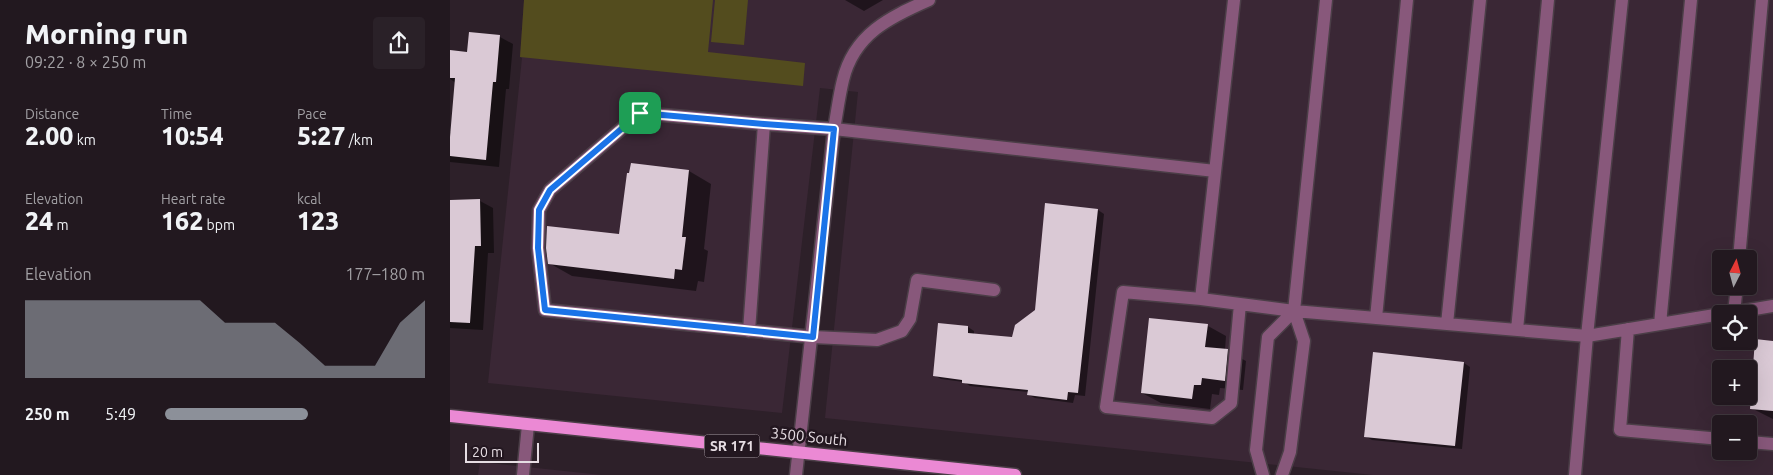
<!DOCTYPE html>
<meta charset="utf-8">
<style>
body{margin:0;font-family:Ubuntu,sans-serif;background:#2a2128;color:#f1f3f6;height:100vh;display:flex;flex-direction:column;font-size:19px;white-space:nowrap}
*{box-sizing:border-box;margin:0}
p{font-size:16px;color:#a2a0a4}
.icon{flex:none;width:28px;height:28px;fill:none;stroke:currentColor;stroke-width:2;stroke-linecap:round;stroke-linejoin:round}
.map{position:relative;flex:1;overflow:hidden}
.panel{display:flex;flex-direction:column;background:#22181f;width:450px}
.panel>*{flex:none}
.needle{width:32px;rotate:6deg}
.controls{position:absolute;left:1262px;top:250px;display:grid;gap:10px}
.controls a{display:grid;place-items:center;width:45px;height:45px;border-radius:5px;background:#22181f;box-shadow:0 5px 20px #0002,0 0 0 1px #3f373d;font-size:25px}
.scale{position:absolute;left:15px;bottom:12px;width:74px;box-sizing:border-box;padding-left:5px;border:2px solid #e6dde3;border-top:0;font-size:14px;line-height:18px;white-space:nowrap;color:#e6dde3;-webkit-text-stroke:4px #231720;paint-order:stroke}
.pin{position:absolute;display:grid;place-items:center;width:42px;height:42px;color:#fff;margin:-21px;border-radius:10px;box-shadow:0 2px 8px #0006}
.round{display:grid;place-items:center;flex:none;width:52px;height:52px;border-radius:5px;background:#2a2128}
.headline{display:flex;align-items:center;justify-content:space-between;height:85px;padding:0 25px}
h1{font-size:28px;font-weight:800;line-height:38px}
.figures{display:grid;grid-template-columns:repeat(3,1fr);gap:8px;height:85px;padding:5px 25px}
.figures div{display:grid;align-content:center}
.figures b{font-size:25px;font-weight:800}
.figures small{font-size:14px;font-weight:400}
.figures p{font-size:14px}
.chart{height:140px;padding:10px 25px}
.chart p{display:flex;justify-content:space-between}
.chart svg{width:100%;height:90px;margin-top:5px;fill:#8c9099;opacity:.7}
ul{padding:0 25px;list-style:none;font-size:16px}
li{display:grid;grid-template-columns:80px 60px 1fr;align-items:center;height:38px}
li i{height:12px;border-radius:6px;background:#8c9099}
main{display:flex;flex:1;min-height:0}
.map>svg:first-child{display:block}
.built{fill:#3a2735;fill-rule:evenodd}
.green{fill:#534c1e}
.shadow{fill:#0007}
.building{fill:#dac9d5}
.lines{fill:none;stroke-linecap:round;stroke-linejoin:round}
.minor-casing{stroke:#4b3e47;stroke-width:15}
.major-casing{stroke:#4b3e47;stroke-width:15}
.minor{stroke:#88587b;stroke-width:12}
.major{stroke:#eb89d4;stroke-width:12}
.route-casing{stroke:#fff;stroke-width:10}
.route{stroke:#1a73e8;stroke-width:6}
.labels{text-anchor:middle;stroke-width:5;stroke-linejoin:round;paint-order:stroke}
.shield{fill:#231720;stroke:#aca2a8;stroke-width:1}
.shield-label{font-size:14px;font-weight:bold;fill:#e6dde3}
.street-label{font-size:15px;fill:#e6dde3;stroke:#231720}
</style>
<main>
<section class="panel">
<div class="headline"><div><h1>Morning run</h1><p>09:22 · 8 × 250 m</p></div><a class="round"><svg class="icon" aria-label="share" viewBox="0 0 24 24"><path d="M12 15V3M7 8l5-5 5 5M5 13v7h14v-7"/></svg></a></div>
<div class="figures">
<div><p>Distance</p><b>2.00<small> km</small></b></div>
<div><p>Time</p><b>10:54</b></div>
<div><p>Pace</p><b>5:27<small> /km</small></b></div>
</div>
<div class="figures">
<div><p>Elevation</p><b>24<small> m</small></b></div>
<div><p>Heart rate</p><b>162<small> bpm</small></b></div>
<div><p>kcal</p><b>123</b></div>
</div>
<div class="chart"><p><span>Elevation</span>177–180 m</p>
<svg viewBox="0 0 160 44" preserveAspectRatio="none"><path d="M0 44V6L10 6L20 6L30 6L40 6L50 6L60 6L70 6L80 17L90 17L100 17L110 27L120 38L130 38L140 38L150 17L160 6V44z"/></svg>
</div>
<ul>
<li><b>250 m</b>5:49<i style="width:55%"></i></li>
</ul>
</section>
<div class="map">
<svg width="1323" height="475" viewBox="0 0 1323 475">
<rect width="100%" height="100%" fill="#2d2029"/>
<path class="built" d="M 74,0 L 1323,0 L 1323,475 L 923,475 L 375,418 L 408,92 L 370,88 L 332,413 L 38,383 L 72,58 L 70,57 ZM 1271,259 L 1299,259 L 1299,286 L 1271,286 ZM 1271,314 L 1299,314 L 1299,341 L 1271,341 ZM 1271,369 L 1299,369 L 1299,396 L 1271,396 ZM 1271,424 L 1299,424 L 1299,451 L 1271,451 Z
M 30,462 L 152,475 L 28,475 Z"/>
<path class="green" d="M 74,0 L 263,0 L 258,52 L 355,63 L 353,86 L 70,57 Z
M 265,0 L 298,0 L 294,45 L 261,42 Z"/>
<path class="shadow" d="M 395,0 L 433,0 L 414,11 Z
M 20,34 L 50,37 L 63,44 L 59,89 L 56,89 L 49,167 L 0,162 L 0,132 L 2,132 L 6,83 L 0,79 L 0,51 L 18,53 Z
M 239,171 L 261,184 L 254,249 L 258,251 L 254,282 L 248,281 L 246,291 L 122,276 L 99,263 L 170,235 Z
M 0,201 L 30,201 L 43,208 L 44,253 L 38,253 L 33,330 L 0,328 Z
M 648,210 L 654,214 L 635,396 L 625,395 L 623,403 L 585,398 L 579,395 L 579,392 L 520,386 L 514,382 L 491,379 L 484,375 L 518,327 L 524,331 L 524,335 L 563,338 L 586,310 Z
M 758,326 L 776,336 L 775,350 L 796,361 L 793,390 L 770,388 L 769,395 L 762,394 L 760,409 L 711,403 L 692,393 Z
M 1323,342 L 1323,419 L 1301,408 Z
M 1014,363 L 1020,367 L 1012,449 L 922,440 L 915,436 Z"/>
<path class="building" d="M 19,32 L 50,35 L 46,82 L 43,82 L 36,160 L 0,156 L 0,137 L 5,78 L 0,78 L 0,50 L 17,52 Z
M 181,163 L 239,170 L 232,237 L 236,237 L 232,270 L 225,269 L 224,279 L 98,264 L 96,248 L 97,226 L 169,234 L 177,173 L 179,173 Z
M 30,199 L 31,246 L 25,246 L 20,323 L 0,322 L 0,200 Z
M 595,203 L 648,209 L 628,393 L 618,392 L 617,400 L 577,395 L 578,390 L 512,383 L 512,380 L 483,376 L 488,323 L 518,326 L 518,333 L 562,337 L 565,325 L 585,310 Z
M 699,318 L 758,324 L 755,347 L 778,349 L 775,381 L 752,378 L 751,385 L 744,385 L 742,399 L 691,393 Z
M 1305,339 L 1323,341 L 1323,411 L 1300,409 Z
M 923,352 L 1014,362 L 1005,446 L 914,437 Z"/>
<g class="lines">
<g class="minor-casing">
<path id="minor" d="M 784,0 L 751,299 L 844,311 L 1137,336 L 1271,314
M 1289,259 L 1312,0
M 544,290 L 467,280 L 460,319 L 452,331 L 427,340 L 363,337 L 95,310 L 88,248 L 89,210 L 100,190 L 190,113 L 314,124 L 384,129 L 765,171
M 751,299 L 673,292 L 656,407 L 762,418 L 781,403 L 790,304
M 1284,312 L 1287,286
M 1275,314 L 1323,306
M 926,318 L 957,0
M 997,324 L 1030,0
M 1210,324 L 1241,0
M 1178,329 L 1170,430 L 1271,439
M 1067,330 L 1098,0
M 299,331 L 314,124
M 1299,442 L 1323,444
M 73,475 L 78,425
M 346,475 L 384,129 C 387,113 389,96 393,80 C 404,34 440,17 479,0
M 813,475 L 806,450 L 818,337 L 844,311
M 832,475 L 840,452 L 854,341 L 844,311 L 876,0
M 1125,475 L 1137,336 L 1172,0"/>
</g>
<g class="major-casing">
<path id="major" d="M 0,416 L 565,475"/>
</g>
<use href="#minor" class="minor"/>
<use href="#major" class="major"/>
</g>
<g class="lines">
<g class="route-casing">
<path id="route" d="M 190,113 L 314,124 L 384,129 L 363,337 L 95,310 L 88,248 L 89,210 L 100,190 Z"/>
</g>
<use href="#route" class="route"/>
</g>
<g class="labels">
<rect class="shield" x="254.5" y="434.5" width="55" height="23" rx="4"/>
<g class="shield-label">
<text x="282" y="451">SR 171</text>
</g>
<g class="street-label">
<text transform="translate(359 437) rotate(6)" y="5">3500 South</text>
</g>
</g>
</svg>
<div class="controls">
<a><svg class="needle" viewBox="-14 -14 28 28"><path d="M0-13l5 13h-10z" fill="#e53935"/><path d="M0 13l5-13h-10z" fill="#a2a0a4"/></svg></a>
<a><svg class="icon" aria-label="locate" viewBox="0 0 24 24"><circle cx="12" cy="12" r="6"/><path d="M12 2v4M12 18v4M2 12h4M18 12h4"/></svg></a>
<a>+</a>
<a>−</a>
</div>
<div class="scale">20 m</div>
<div class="pin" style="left:190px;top:113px;background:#1e9e55"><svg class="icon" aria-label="arrive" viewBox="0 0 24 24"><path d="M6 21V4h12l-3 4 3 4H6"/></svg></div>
</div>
</main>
